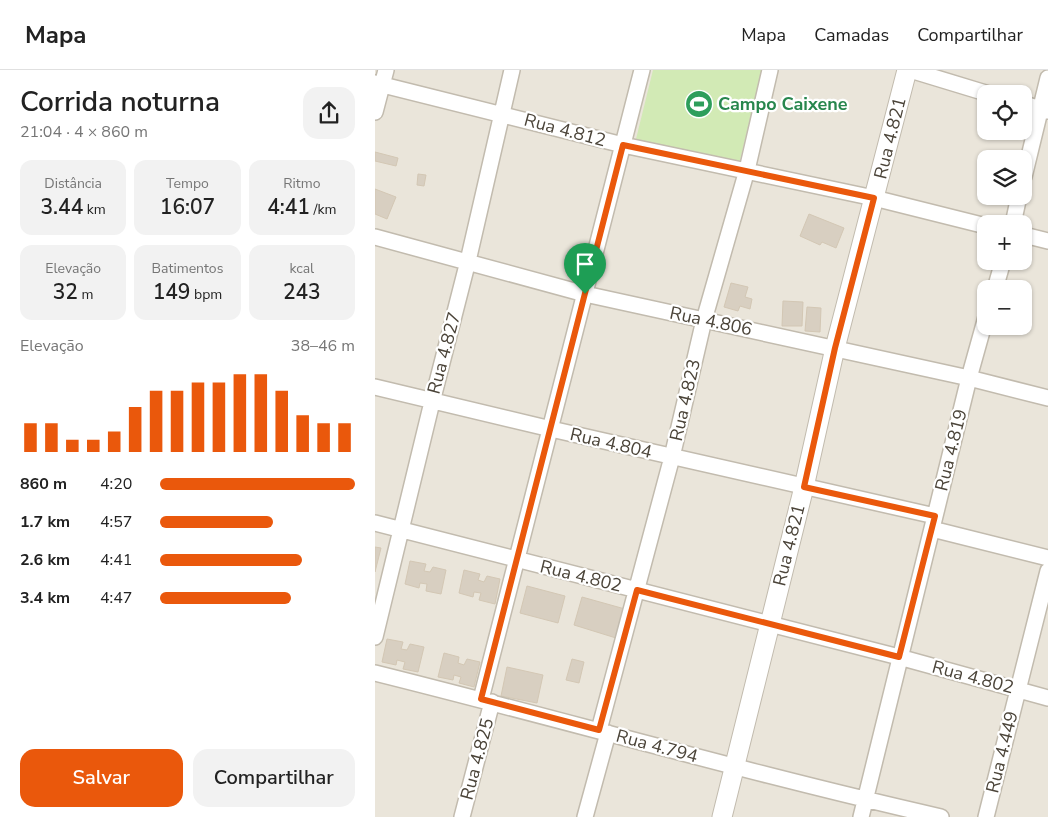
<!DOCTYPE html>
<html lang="pt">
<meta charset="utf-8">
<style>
body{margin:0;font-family:"Nunito Sans",sans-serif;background:#f2f2f2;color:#222;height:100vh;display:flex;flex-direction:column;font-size:19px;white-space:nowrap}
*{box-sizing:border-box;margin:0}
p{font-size:16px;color:#767676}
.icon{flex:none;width:28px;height:28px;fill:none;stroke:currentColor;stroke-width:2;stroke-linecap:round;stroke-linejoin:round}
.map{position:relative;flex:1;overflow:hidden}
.details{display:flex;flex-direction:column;background:#fff;width:375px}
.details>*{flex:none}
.controls{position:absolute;left:602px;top:15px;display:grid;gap:10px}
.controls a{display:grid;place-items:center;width:55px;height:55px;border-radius:10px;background:#fff;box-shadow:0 1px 4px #0004;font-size:25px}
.pin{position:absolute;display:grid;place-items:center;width:42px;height:42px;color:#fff;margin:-51px -21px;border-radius:50% 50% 50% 0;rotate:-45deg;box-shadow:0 0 5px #0007}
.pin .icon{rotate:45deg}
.round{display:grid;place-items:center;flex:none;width:52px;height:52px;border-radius:15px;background:#f2f2f2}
.head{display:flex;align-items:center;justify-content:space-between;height:85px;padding:0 20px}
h1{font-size:28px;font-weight:600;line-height:38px}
.metrics{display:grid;grid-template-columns:repeat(3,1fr);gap:8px;height:85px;padding:5px 20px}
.metrics div{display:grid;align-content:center;border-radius:12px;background:#f2f2f2;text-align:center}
.metrics b{font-size:21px;font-weight:600}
.metrics small{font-size:14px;font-weight:400}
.metrics p{font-size:14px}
.chart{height:140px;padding:10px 20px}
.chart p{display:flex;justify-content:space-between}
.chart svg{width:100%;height:90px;margin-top:5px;stroke:#ea580c;stroke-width:6}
.cta{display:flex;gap:10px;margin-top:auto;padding:10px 20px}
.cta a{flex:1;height:58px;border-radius:15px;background:#ea580c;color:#fff;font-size:20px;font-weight:600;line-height:58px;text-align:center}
.cta a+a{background:#f2f2f2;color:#222}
ul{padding:0 20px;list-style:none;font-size:16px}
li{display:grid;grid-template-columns:80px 60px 1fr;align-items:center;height:38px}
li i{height:12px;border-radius:6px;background:#ea580c}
header{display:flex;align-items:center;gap:30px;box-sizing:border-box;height:70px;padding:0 25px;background:#fff;border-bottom:1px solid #e0e0e0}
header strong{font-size:24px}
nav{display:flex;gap:28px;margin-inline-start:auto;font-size:18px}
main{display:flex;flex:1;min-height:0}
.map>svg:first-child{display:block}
.residential{fill:#eae5da;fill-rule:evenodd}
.green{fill:#d2eab5}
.building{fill:#d8cfc1;stroke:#d3c7b4}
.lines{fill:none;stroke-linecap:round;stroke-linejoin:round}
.minor-casing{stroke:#c2bbae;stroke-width:18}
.tertiary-casing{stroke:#c2bbae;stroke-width:21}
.minor{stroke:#fff;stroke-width:15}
.tertiary{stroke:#fff;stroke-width:19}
.route-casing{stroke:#fff;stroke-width:10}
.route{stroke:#ea580c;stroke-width:6}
.labels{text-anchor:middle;stroke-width:4.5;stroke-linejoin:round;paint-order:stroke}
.leisure-label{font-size:18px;font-weight:bold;fill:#27864d;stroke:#fff;text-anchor:start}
.street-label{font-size:18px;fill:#4b4439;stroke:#fff}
</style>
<header>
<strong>Mapa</strong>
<nav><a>Mapa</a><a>Camadas</a><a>Compartilhar</a></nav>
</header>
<main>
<section class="details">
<div class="head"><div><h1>Corrida noturna</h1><p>21:04 · 4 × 860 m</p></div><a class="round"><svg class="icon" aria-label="share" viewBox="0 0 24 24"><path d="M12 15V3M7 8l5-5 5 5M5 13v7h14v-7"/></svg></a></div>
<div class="metrics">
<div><p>Distância</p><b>3.44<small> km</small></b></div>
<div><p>Tempo</p><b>16:07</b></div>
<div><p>Ritmo</p><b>4:41<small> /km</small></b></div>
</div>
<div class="metrics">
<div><p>Elevação</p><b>32<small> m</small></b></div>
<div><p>Batimentos</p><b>149<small> bpm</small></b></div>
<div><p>kcal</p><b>243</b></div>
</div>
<div class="chart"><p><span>Elevação</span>38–46 m</p>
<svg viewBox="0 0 160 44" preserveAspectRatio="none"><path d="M5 44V30M15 44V30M25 44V38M35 44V38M45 44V34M55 44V22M65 44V14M75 44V14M85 44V10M95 44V10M105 44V6M115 44V6M125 44V14M135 44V26M145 44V30M155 44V30"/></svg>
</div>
<ul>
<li><b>860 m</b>4:20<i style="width:100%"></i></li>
<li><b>1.7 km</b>4:57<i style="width:58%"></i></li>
<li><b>2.6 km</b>4:41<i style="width:73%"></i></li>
<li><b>3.4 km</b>4:47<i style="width:67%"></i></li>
</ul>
<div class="cta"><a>Salvar</a><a>Compartilhar</a></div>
</section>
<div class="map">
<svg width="673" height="747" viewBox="0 0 673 747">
<rect width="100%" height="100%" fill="#f6f3ec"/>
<path class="residential" d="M 0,0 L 673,0 L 673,747 L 0,747 ZM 611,24 L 649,24 L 649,61 L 611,61 ZM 611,89 L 649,89 L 649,126 L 611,126 ZM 611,154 L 649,154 L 649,191 L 611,191 ZM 611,219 L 649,219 L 649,256 L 611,256 Z"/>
<path class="green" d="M 278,0 L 387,0 L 364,94 L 261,69 Z"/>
<path class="building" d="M 0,82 L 23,88 L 21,96 L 0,91 Z
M 43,104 L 51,105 L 49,116 L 42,115 Z
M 0,119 L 21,127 L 12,149 L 0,144 Z
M 434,144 L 469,158 L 461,178 L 447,172 L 445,175 L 425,166 Z
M 356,213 L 373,217 L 370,227 L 377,229 L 375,239 L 365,236 L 363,241 L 349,237 Z
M 408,231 L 428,232 L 427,256 L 407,256 Z
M 432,237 L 446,238 L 445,262 L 430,261 Z
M 0,477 L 6,478 L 0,502 Z
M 35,491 L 51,494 L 49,501 L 55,502 L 58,497 L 71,500 L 66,524 L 51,521 L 52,514 L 45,513 L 44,518 L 30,514 Z
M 89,500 L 105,504 L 103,510 L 109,512 L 112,506 L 125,509 L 120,534 L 104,530 L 106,523 L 99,522 L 98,527 L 84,523 Z
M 152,516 L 190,526 L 183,553 L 145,543 Z
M 207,527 L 250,539 L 241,568 L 199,555 Z
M 12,569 L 28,572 L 26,579 L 32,580 L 35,574 L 49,577 L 43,602 L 28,599 L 30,592 L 22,590 L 21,595 L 7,592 Z
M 69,583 L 84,587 L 83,593 L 89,595 L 92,589 L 105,592 L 99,617 L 84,613 L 86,607 L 79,605 L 78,610 L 63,607 Z
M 197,589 L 209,592 L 204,613 L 191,610 Z
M 132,597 L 168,605 L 162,633 L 126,626 Z"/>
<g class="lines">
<g class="minor-casing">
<path id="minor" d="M 535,0 L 614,24
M 0,13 L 248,75 L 499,128 L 611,156
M 649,34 L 673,41
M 0,42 L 11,0
M 649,107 L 673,8
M 638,154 L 644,126
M 649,165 L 673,171
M 0,167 L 210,224 L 594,308 L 673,328
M 620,219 L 628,191
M 0,317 L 176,359 L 560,446
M 0,453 L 524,587 L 673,628
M 557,459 L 673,488
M 0,567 L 57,332 L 93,191 L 137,0
M 0,603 C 189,650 376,704 566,747
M 106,629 L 267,0
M 224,660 L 297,387 L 329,250 L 372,100 L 395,0
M 87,747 L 117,632
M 210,747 L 233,663
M 486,747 L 594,308 L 611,247
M 611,747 L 673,501"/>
</g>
<g class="tertiary-casing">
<path id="tertiary" d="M 347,747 L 429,417 L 460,278 L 532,0"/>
</g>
<use href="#minor" class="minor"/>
<use href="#tertiary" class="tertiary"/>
</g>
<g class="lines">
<g class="route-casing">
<path id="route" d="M 248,75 L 499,128 L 460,278 L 429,417 L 560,446 L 524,587 L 262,520 L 224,660 L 106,629 Z"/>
</g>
<use href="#route" class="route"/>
</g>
<defs>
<g id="stadium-disc" transform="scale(1.4375)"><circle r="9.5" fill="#2e9e5b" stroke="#fff"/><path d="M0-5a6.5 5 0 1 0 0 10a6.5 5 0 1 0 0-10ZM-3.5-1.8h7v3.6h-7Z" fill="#fff"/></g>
</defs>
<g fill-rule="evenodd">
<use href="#stadium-disc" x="324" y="34"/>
</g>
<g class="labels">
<g class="leisure-label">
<text x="343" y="40">Campo Caixene</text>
</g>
<g class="street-label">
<text transform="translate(190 60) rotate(15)" y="6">Rua 4.812</text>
<text transform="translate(515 68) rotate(-76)" y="6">Rua 4.821</text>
<text transform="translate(336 251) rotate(12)" y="6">Rua 4.806</text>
<text transform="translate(69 283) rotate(-75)" y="6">Rua 4.827</text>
<text transform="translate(310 330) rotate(-77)" y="6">Rua 4.823</text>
<text transform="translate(236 373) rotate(13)" y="6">Rua 4.804</text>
<text transform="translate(576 380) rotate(-76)" y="6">Rua 4.819</text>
<text transform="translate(414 475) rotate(-76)" y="6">Rua 4.821</text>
<text transform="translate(206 506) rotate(14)" y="6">Rua 4.802</text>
<text transform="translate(598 607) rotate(15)" y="6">Rua 4.802</text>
<text transform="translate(282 676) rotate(15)" y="6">Rua 4.794</text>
<text transform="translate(627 682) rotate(-76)" y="6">Rua 4.449</text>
<text transform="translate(102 689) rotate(-75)" y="6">Rua 4.825</text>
</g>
</g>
</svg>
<div class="controls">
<a><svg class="icon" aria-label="locate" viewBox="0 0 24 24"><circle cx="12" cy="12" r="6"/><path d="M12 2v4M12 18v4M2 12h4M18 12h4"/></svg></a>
<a><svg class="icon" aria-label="layers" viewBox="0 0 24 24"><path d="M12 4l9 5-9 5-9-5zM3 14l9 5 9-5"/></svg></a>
<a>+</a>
<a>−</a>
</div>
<div class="pin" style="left:210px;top:224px;background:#1e9e55"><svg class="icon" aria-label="arrive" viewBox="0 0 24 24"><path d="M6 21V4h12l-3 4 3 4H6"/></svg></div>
</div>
</main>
